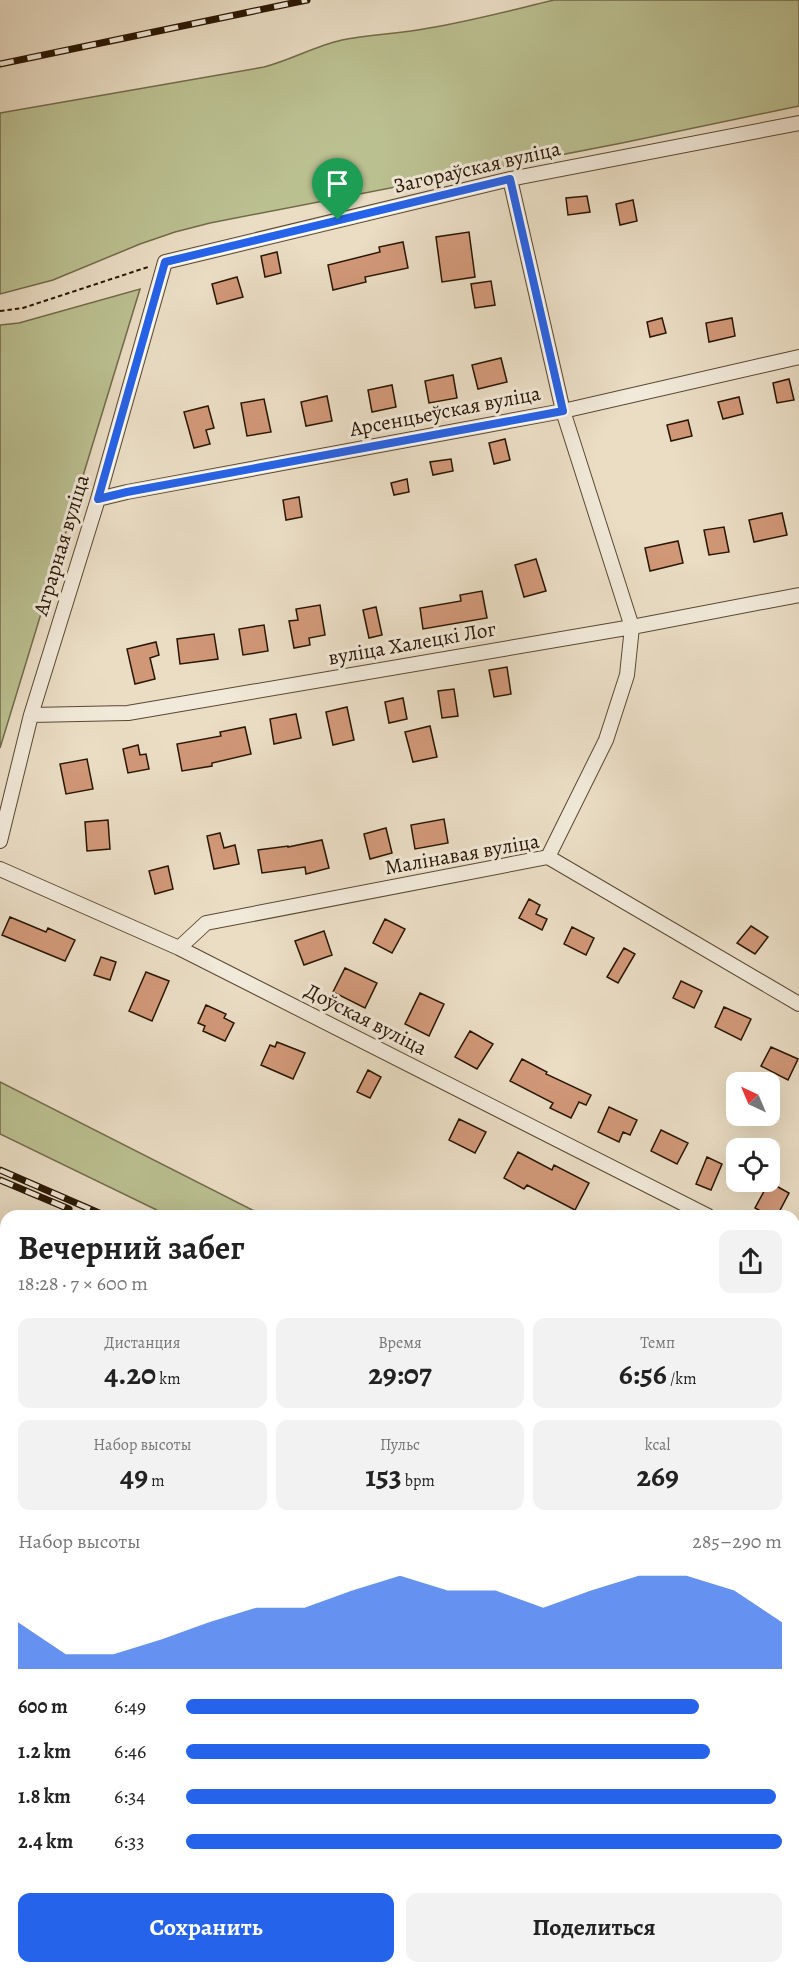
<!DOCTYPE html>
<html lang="ru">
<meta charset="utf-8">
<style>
body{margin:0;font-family:Alegreya,serif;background:#f2f2f2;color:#222;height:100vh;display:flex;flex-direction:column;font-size:22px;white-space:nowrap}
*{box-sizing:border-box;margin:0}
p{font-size:20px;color:#767676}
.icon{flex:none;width:33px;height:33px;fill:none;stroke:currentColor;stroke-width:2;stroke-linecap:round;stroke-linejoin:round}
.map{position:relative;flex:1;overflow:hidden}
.details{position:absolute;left:0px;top:1210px;width:800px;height:764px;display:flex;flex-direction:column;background:#fff;border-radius:18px 18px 0 0;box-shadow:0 6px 24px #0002}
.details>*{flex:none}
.needle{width:39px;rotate:316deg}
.controls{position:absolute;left:726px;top:1072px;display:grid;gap:12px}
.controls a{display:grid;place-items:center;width:54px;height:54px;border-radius:12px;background:#fff;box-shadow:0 6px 24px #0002;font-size:30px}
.pin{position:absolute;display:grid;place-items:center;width:51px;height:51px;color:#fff;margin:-62px -26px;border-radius:50% 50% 50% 0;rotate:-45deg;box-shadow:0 0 6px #0007}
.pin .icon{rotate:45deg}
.round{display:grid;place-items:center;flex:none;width:63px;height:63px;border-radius:12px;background:#f2f2f2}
.headline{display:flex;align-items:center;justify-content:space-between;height:102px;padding:0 18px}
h1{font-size:33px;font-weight:700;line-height:45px}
.stats{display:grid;grid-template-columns:repeat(3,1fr);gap:9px;height:102px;padding:6px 18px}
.stats div{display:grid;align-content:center;border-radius:12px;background:#f2f2f2;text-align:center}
.stats b{font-size:30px;font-weight:700}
.stats small{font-size:16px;font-weight:400}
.stats p{font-size:16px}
.chart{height:168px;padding:12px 18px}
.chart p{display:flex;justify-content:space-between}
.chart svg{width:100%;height:108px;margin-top:6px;fill:#2563eb;opacity:.7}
.button{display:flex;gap:12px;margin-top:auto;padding:12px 18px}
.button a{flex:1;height:69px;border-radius:12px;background:#2563eb;color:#fff;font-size:24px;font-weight:700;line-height:69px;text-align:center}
.button a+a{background:#f2f2f2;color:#222}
ul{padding:0 18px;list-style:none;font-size:20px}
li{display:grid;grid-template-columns:96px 72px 1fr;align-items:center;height:45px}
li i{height:15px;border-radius:8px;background:#2563eb}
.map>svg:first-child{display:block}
.green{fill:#bbc091;stroke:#726b4a;stroke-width:1.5}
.building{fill:#d19878;stroke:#291602;stroke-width:1.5}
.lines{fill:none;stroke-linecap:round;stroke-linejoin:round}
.minor-casing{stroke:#594832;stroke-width:16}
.path{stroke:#291602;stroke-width:2;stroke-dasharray:4.5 3;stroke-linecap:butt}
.minor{stroke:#f1e9d9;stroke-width:14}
.rail-casing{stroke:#291602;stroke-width:7}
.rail{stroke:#f1e9d9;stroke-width:4.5;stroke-dasharray:14;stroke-linecap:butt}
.route-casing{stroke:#fff;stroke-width:12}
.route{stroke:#2563eb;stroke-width:8}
.labels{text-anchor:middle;stroke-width:6;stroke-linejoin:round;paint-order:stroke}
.street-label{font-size:21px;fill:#291602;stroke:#f1e9d9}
</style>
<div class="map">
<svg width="799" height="1973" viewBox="0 0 799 1973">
<rect width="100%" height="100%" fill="#eaddc4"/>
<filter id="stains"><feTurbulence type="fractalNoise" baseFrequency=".00333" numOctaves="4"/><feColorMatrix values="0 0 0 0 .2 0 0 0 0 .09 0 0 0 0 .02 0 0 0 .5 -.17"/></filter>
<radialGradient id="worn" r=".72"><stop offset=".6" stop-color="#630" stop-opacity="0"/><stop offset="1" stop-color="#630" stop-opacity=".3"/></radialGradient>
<path class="green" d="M 554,0 L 799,0 L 799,106 L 622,143 L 210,223 L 175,232 L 140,244 L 53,280 L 0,294 L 0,113 L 264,67 C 291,60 315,46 342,40 C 371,34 400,34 429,28 C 471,21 512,10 554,0 Z
M 140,289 L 0,748 L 0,325 L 19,323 Z
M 0,1082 L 264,1216 L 169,1216 L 0,1134 Z"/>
<path class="building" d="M 587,196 L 590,212 L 568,215 L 566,198 Z
M 633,200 L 637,221 L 620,225 L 616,204 Z
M 469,232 L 475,277 L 442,282 L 436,237 Z
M 403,242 L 408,268 L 365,277 L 366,282 L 333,290 L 328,265 L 380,252 L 379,247 Z
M 277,252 L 281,273 L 265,277 L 261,256 Z
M 237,277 L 243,297 L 217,304 L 212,284 Z
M 491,281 L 495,305 L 475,308 L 471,284 Z
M 662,318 L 666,333 L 650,337 L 647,322 Z
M 732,318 L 735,336 L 709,342 L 706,323 Z
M 501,358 L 507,382 L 478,389 L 472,365 Z
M 453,375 L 457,398 L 429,403 L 425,381 Z
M 789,379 L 794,400 L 777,403 L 773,383 Z
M 392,385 L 396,407 L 372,412 L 368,390 Z
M 327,396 L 332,421 L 306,426 L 301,402 Z
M 739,397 L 743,414 L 723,419 L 718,402 Z
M 264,399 L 271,432 L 247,436 L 241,403 Z
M 208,406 L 214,428 L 206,430 L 210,444 L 194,448 L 184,412 Z
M 688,420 L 692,436 L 671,441 L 667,425 Z
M 505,439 L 510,460 L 494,464 L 489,443 Z
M 451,459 L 453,471 L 433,475 L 430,462 Z
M 407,479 L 409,492 L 394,495 L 391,483 Z
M 299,497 L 302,517 L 286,520 L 283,500 Z
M 782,513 L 787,535 L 754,542 L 749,520 Z
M 724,527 L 729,552 L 709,555 L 704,530 Z
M 678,541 L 683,563 L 650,571 L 645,548 Z
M 536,559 L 546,591 L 524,597 L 515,565 Z
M 482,591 L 487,618 L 423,629 L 420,608 L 461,601 L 460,595 Z
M 320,605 L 325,635 L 309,638 L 310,645 L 294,648 L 289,621 L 298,620 L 296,609 Z
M 376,607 L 382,635 L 369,638 L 363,610 Z
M 264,625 L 268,651 L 243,655 L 239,629 Z
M 214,634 L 218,659 L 180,664 L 177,639 Z
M 156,642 L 159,655 L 150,658 L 155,679 L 135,684 L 127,649 Z
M 507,667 L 511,694 L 494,697 L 489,670 Z
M 454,689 L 458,716 L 442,718 L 438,691 Z
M 403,698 L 407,719 L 389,723 L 385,702 Z
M 347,707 L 354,740 L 333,745 L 326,712 Z
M 296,714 L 301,738 L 274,744 L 270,719 Z
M 430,726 L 437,757 L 413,762 L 405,732 Z
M 245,727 L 251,754 L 212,763 L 212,766 L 182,771 L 177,744 L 221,736 L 220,732 Z
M 138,745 L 140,755 L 146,754 L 149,769 L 128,773 L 123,749 Z
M 87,759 L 93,789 L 66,794 L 60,764 Z
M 444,819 L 448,843 L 415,849 L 411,825 Z
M 108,820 L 110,849 L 87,851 L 85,822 Z
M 386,828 L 392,853 L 370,859 L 364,834 Z
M 220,833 L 224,848 L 235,845 L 239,864 L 214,869 L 207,836 Z
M 322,840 L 329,868 L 306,874 L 305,867 L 262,873 L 258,850 L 288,846 L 288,847 Z
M 168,866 L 173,889 L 155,894 L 149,871 Z
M 529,899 L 540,905 L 536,914 L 547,919 L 542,930 L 519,918 Z
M 10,917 L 46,932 L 48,928 L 75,940 L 65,961 L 2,935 Z
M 385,919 L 405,929 L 392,953 L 373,943 Z
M 751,926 L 768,937 L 755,954 L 737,943 Z
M 572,927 L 594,938 L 586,955 L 564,944 Z
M 324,931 L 332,955 L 304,965 L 295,941 Z
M 624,948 L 635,954 L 618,983 L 607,977 Z
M 101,957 L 116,962 L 110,980 L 94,975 Z
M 345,968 L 377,983 L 365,1008 L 333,992 Z
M 146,972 L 169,981 L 152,1021 L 129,1011 Z
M 681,981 L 702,991 L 694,1008 L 673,998 Z
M 420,993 L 444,1004 L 429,1036 L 405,1024 Z
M 206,1005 L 226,1014 L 224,1018 L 234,1023 L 225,1041 L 203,1031 L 205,1026 L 198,1023 Z
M 724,1007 L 751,1019 L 741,1040 L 715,1027 Z
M 470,1031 L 493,1044 L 477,1069 L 455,1057 Z
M 277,1042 L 305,1053 L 293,1079 L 261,1065 L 270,1045 L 275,1047 Z
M 771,1047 L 798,1059 L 788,1080 L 761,1066 Z
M 522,1059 L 547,1072 L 546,1074 L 591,1095 L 586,1105 L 579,1102 L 571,1118 L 550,1108 L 553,1103 L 510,1081 Z
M 368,1070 L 381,1077 L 370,1098 L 357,1092 Z
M 609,1107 L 637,1120 L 630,1135 L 623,1132 L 619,1142 L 598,1132 Z
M 459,1119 L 486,1132 L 475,1153 L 449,1140 Z
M 661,1130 L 688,1143 L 677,1164 L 651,1151 Z
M 518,1152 L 552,1170 L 554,1165 L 589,1183 L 575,1210 L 527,1185 L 524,1189 L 504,1178 Z
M 707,1157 L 722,1164 L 711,1190 L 696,1184 Z
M 769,1182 L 789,1193 L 777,1216 L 770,1216 L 755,1208 Z"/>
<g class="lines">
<g class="minor-casing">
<path id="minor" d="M 510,179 L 563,411 L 632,627 L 627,675 L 606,740 L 548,857
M 98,499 L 127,492 L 563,411 L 799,357
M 31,715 L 128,713 L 632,627 L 799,595
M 0,841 L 31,715 L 98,499 L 165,262 L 510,179 L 799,123
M 0,869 L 179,948 L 708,1216
M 179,948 L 206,923 L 548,857 L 799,1004
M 794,1260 L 799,1263
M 0,1473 L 6,1475
M 0,1603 L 6,1582
M 794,1888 L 799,1891
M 137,1973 L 139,1968
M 411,1973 L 412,1968
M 680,1973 L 682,1968"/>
</g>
<path class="path" d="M 0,311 L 23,308 L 148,267"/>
<use href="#minor" class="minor"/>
<g class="rail-casing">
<path id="rail" d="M 0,64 L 307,0
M 0,1170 L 106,1216
M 0,1180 L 69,1209
M 794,1585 L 799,1588
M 794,1597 L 799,1600"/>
</g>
<use href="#rail" class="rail"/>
</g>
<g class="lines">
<g class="route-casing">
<path id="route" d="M 510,179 L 563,411 L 127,492 L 98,499 L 165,262 Z"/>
</g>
<use href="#route" class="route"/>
</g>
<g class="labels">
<g class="street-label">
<text transform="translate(477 167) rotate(-13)" y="7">Загораўская вуліца</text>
<text transform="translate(445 411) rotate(-11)" y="7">Арсенцьеўская вуліца</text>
<text transform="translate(61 545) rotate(-73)" y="7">Аграрная вуліца</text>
<text transform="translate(412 643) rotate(-10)" y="7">вуліца Халецкі Лог</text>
<text transform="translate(462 854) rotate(-10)" y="7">Малінавая вуліца</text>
<text transform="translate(366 1019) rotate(27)" y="7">Доўская вуліца</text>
</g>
</g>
<rect width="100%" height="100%" filter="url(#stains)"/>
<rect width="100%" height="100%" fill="url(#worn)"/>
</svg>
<div class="controls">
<a><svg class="needle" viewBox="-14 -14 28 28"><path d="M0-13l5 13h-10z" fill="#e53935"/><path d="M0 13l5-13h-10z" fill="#767676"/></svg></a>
<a><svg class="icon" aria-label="locate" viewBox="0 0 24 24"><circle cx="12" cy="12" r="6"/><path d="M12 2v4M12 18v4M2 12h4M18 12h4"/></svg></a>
</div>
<div class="pin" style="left:338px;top:220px;background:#1e9e55"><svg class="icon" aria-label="arrive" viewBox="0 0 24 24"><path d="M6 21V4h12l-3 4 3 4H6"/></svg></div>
<section class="details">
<div class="headline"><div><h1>Вечерний забег</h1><p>18:28 · 7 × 600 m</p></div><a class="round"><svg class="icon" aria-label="share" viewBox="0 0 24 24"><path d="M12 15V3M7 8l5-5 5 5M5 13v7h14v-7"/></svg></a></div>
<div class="stats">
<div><p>Дистанция</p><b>4.20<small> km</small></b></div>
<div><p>Время</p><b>29:07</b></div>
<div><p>Темп</p><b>6:56<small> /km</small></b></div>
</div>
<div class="stats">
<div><p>Набор высоты</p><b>49<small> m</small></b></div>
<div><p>Пульс</p><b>153<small> bpm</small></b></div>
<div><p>kcal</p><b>269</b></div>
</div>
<div class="chart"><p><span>Набор высоты</span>285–290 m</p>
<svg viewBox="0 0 160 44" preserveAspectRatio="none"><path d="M0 44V25L10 38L20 38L30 32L40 25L50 19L60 19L70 12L80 6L90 12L100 12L110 19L120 12L130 6L140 6L150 12L160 25V44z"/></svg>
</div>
<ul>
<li><b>600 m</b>6:49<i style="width:86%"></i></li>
<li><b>1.2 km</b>6:46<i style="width:88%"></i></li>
<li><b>1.8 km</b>6:34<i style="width:99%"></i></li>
<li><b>2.4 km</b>6:33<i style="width:100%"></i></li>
</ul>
<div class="button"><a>Сохранить</a><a>Поделиться</a></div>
</section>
</div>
